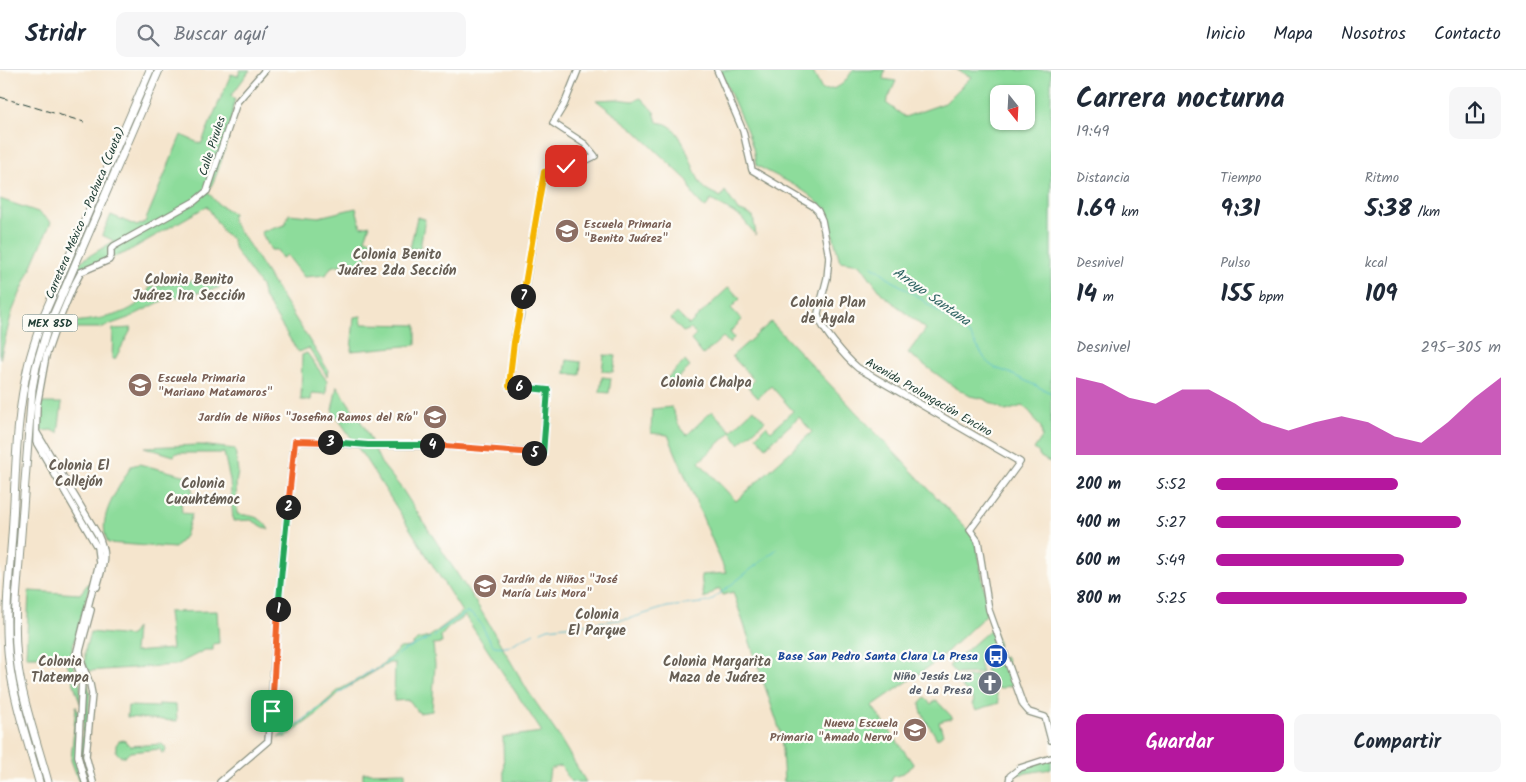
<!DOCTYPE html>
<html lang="es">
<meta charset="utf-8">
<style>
body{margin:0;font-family:Kalam,sans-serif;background:#f6f6f7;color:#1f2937;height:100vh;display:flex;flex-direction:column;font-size:19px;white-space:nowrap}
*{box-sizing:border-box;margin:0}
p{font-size:16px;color:#747a83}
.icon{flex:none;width:28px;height:28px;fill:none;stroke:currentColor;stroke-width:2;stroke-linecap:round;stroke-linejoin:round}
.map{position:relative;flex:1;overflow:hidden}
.side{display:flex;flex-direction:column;background:#fff;width:475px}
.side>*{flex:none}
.needle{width:32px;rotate:162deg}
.buttons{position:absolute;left:990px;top:15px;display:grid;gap:10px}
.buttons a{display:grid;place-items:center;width:45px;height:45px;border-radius:10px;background:#fff;box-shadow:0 1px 4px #0004;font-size:25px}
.pin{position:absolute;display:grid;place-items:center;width:42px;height:42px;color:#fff;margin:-21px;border-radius:10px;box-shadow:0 2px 8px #0006}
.km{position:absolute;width:25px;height:25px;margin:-12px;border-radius:50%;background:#222;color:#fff;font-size:14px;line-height:25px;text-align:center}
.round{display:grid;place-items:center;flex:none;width:52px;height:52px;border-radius:10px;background:#f6f6f7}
.summary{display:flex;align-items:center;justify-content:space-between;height:85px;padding:0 25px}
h1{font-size:28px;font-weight:700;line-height:38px}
.stats{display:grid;grid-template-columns:repeat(3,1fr);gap:8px;height:85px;padding:5px 25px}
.stats div{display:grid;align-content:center}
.stats b{font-size:25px;font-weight:700}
.stats small{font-size:14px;font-weight:400}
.stats p{font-size:14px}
.chart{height:140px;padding:10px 25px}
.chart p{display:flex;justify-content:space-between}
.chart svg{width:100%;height:90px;margin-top:5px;fill:#b5179e;opacity:.7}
.action{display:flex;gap:10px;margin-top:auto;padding:10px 25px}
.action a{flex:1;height:58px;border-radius:10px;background:#b5179e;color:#fff;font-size:20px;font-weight:700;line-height:58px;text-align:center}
.action a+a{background:#f6f6f7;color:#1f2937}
ul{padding:0 25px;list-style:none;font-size:16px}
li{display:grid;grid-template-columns:80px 60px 1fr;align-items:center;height:38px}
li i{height:12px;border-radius:6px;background:#b5179e}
header{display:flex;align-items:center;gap:30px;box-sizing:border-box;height:70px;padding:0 25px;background:#fff;border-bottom:1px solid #e0e1e3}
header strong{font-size:24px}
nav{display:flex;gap:28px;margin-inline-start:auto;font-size:18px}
.search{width:350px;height:45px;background:#f6f6f7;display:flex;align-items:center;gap:12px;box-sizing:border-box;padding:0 18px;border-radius:10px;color:#747a83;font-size:19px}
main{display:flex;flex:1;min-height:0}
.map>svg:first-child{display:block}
.green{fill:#8ddc9b;stroke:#568c68;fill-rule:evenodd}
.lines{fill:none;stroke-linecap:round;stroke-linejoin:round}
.stream{stroke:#51bbce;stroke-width:1}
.secondary-casing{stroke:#8a9180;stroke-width:8}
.highway-casing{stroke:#8a9180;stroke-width:9}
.secondary{stroke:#fff;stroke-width:5.5}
.highway{stroke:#fff;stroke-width:7}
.rail{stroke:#1f3d34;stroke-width:1;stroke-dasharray:8 4;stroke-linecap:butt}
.split-1-casing{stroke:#fff;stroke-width:10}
.split-2-casing{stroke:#fff;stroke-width:10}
.split-3-casing{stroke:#fff;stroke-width:10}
.split-4-casing{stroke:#fff;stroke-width:10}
.split-5-casing{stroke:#fff;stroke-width:10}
.split-6-casing{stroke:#fff;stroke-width:10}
.split-7-casing{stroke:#fff;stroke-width:10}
.split-8-casing{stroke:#fff;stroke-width:10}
.split-9-casing{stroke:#fff;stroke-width:10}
.split-1{stroke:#f0652b;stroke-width:6}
.split-2{stroke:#22a559;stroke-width:6}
.split-3{stroke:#f0652b;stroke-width:6}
.split-4{stroke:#22a559;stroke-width:6}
.split-5{stroke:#f0652b;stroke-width:6}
.split-6{stroke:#22a559;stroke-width:6}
.split-7{stroke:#f5b400;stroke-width:6}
.split-8{stroke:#f5b400;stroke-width:6}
.split-9{stroke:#f5b400;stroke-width:6}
.labels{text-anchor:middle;stroke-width:4.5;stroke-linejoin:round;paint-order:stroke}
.shield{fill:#fdfcf7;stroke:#62766e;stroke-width:1}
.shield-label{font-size:11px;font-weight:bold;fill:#1f3d34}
.street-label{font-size:12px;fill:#1f3d34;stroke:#fdfcf7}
.education-label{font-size:12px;font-weight:bold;fill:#785e54;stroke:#fdfcf7;text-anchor:start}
.transit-label{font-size:12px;font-weight:bold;fill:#164399;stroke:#fdfcf7;text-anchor:end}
.worship-label{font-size:12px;font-weight:bold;fill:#5b616d;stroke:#fdfcf7;text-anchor:end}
.neighbourhood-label{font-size:14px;font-weight:bold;fill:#675f55;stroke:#fdfcf7}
.water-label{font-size:14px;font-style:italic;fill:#2e6362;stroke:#fdfcf7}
</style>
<header>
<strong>Stridr</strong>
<div class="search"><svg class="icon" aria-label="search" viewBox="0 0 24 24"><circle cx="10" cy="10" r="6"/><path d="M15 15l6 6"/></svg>Buscar aquí</div>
<nav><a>Inicio</a><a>Mapa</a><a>Nosotros</a><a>Contacto</a></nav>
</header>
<main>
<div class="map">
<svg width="1051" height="712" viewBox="0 0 1051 712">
<rect width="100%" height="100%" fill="#fdfcf7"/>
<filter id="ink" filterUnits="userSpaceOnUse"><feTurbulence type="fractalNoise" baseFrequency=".02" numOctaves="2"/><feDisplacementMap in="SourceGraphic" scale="10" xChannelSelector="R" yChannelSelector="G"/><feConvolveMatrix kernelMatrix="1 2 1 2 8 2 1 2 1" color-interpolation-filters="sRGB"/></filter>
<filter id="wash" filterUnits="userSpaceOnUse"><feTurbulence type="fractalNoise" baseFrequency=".0096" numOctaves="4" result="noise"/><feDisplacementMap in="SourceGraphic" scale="20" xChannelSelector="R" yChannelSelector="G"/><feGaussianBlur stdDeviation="1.12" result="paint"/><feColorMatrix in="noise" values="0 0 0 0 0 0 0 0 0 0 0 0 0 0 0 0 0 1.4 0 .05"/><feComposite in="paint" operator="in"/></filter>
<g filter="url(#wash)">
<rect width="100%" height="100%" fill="#f5e5cd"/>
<path class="green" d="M 240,0 L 250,0 L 231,26 L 235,29 C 229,61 224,94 208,122 L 218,134 L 233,143 L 232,151 L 249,175 L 328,300 L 327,306 L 309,278 L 298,282 L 264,227 L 261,216 L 235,180 L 232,169 L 224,163 L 207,136 L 125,183 L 87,196 L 76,203 L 81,191 L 114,171 L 102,165 L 111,145 L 137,156 L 145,152 L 181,65 L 201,74 L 231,4 L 238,6 Z
M 720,0 L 812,0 L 822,20 C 840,19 843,15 853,0 L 885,0 L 883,9 L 896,11 L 886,33 L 905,47 L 945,33 L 971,7 L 957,0 L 1051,0 L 1051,393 L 1039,386 L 1039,383 L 1034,379 L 1042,367 L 1041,357 C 1032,350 1035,343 1022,336 L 1006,341 L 984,329 L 970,326 L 953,316 L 908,283 L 926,259 L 882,224 L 860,194 L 840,191 C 835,175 832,157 825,143 C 815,121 776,107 756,95 L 753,78 L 747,61 ZM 999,24 L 1026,24 L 1026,51 L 999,51 Z
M 641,28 L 654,42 L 657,52 C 660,53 665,53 668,55 C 684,63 692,99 701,114 C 706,121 714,123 721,127 L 725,121 L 738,140 L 753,146 L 756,165 L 741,147 L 711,130 L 705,138 L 693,125 L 688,111 L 632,58 L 596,30 L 617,29 L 633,31 Z
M 0,129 L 38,142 L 51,152 L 12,242 L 0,289 Z
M 356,138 L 361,157 L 370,155 L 365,169 L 373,171 L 361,199 L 343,194 L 331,197 L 326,205 L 304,207 L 287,185 L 282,188 L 277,180 L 271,180 L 261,162 L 285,155 L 289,144 L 319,147 Z
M 417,147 L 425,149 L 420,178 L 410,179 Z
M 217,207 L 219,218 L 164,230 L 128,248 L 100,258 L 63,258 L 66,253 C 95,249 138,248 150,217 Z
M 729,217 L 740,229 L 731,238 L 742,250 L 730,262 L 734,268 L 729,273 L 723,267 L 703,285 L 691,270 L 696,265 L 691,259 L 683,262 L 671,249 L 677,243 L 689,255 Z
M 361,246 L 362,254 L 416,255 L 416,275 L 351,281 L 354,247 Z
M 771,252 L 976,469 L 988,543 L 936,592 L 872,636 L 914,695 L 902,704 L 893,707 L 891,712 L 784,712 L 781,664 L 733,522 L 723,525 L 719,518 L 704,529 L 701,505 L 726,503 L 668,365 L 651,363 L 652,339 L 672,337 L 678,354 L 687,365 L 712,341 L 731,361 L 754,339 L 765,351 L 739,374 L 731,362 L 699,392 L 736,431 L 812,362 L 799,347 L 766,377 L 756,366 L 766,356 L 771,361 L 793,341 L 771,316 L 758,328 L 748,317 L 754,310 L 732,286 Z
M 132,258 L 115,289 L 112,289 L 113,259 Z
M 307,283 L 327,311 L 326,324 L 312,323 L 311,330 L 301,330 L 302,285 Z
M 604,285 L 616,286 L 613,302 L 602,301 Z
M 567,290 L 581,292 L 580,305 L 565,303 Z
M 685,291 L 690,297 L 666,319 L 664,311 Z
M 602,307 L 611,308 L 609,323 L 600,322 Z
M 337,316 L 365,358 L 381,393 L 402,419 L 480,539 L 528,621 L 558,665 L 586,712 L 571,712 L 561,696 L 550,699 L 548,712 L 504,712 L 503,667 L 542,662 L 465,546 L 448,558 L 441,566 L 442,573 L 433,574 L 435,595 L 432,641 L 419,643 L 409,630 L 394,631 L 395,593 L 389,593 L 340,622 L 317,644 L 286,667 L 278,667 L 292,657 L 303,652 L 339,620 L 378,598 L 400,578 L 410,577 L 417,570 L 429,567 L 462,542 C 419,474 378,405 332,340 Z
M 41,333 L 62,333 L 58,363 L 52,360 L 40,361 Z
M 200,375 L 235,379 L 238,402 L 236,413 L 237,444 C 252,446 262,446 269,460 L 251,450 L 233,451 L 230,410 L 224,383 L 176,383 L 174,386 L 144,377 Z
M 139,394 L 191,407 L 193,429 L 181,431 L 182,443 L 192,444 L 185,466 L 175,478 L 108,473 C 95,447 119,419 131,396 Z
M 91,510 L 70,587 L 80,615 L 80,633 L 66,589 L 45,586 L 26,586 L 29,521 L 80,524 Z
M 217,541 L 219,573 L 213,574 L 213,580 L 205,580 L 176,595 L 88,601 C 82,586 86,577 90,562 L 130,566 L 136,558 L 134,582 L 172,579 L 168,542 Z
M 992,558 L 999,575 L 979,592 L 982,603 L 956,604 L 949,596 Z
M 1005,586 L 1015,614 L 999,619 L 985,600 Z
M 78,591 L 87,611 L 90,623 L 85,681 L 92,712 L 88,712 L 81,682 L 86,622 L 85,612 Z
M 985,605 L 995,619 L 999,633 L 976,640 L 972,634 L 974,631 L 955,609 Z
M 925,628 L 931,634 L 936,630 L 953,648 L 939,652 L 943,664 L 937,669 C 932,658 920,646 920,633 Z
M 159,634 L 176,635 L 177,651 L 127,647 L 128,636 L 159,637 Z
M 76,636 L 79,646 L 77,685 L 83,712 L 79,712 L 71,690 Z
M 124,670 L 130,676 L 162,674 L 166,678 L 165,682 L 162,683 L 160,679 L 130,682 L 126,686 L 120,686 L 116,682 L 116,675 L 119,671 Z
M 1051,688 L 1051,699 L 1014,705 L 1024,698 Z
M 405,702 L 405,712 L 363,712 L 363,703 Z"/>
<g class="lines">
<path class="stream" d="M 872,196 L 883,203 L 891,210 L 917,226 L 970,265 L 987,292 L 995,298 L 1007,302 L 1051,323
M 541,561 L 548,558 L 628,549 L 667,537 L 709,532 L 777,479
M 434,567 L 440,560 L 467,542 C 482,547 484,565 494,576 L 507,577 L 534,563
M 338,624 L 371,600 L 371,603 L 406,579 L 430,568
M 283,665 L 333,628"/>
</g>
</g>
<g filter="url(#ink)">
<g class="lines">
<g class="secondary-casing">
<path id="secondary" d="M 717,0 L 743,61 L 752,100 L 813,136 L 818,141 L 822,150 L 829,187 L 827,208 L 818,243 C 818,256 847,289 858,298 L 1020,392 L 970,460 L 978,471 L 989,540 L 1023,635 L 1029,642 L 1045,647 L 1051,670
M 37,363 L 98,465 C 108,487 103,494 97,517
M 91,540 L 80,581 L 81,591 L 90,614 L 92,624 L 86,686 L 93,712
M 85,712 L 78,686 L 82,610 L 75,589 L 99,493 L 97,477 L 36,372 L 37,336 L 46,286 L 55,260 L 73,217 L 81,202 L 109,190 L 111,186 L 111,179 L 114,176 L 195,131 L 207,121 L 237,32 L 265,0
M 220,712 L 268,671 L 282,493 L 295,371 L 362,375 L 443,376 L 543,383 L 548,320 L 509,316 L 516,259 L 520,248 L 544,102 L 589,89 L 595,86 L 585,74 L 553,53 L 564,35 L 578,0
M 1009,712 L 1010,706 L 1020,698 L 1051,688"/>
</g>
<g class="highway-casing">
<path id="highway" d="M 39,712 C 28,672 14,632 9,591 C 4,549 9,507 12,466 C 16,409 15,351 28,296 C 32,279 38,262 44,245 L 150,0
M 48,712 C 37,671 22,631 17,589 C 15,570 15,550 16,531 L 32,319 L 36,297 L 47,260 L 159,0"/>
</g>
<use href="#secondary" class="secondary"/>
<use href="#highway" class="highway"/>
<path class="rail" d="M 0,27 L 84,52"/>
</g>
</g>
<g class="lines" filter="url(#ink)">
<g class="split-1-casing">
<path id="split-1" d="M 272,641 L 278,539"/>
</g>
<g class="split-2-casing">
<path id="split-2" d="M 278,539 L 288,437"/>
</g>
<g class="split-3-casing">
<path id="split-3" d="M 288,437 L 295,371 L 330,372"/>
</g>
<g class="split-4-casing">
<path id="split-4" d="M 330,372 L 368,375 L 432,375"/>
</g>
<g class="split-5-casing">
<path id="split-5" d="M 432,375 L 534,383"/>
</g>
<g class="split-6-casing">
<path id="split-6" d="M 519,317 L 548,320 L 543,384 L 534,383"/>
</g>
<g class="split-7-casing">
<path id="split-7" d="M 519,317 L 509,316 L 514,272 L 523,226"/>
</g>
<g class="split-8-casing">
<path id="split-8" d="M 523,226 L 540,125"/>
</g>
<g class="split-9-casing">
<path id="split-9" d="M 540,125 L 544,102 L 566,96"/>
</g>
<use href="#split-1" class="split-1"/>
<use href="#split-2" class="split-2"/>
<use href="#split-3" class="split-3"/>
<use href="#split-4" class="split-4"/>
<use href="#split-5" class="split-5"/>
<use href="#split-6" class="split-6"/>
<use href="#split-7" class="split-7"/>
<use href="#split-8" class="split-8"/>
<use href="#split-9" class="split-9"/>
</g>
<defs>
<g id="school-disc" transform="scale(1.25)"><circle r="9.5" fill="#8d6e63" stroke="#fdfcf7"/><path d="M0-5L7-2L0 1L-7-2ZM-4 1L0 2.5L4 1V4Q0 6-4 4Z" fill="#fff"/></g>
<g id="bus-disc" transform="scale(1.25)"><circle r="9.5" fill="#1a4fb4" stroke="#fdfcf7"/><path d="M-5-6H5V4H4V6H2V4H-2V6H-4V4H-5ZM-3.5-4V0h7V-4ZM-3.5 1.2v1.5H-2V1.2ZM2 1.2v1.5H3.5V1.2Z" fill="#fff"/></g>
<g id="church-disc" transform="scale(1.25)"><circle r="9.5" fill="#6b7280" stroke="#fdfcf7"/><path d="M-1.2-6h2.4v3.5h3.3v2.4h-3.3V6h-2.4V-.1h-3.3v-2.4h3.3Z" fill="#fff"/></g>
</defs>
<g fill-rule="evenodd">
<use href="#school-disc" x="567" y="161"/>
<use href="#school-disc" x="140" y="315"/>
<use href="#school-disc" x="435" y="347"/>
<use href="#school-disc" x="485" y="516"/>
<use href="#bus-disc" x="996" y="586"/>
<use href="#church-disc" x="990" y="613"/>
<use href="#school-disc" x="915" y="660"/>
</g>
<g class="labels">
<rect class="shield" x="22.5" y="244.5" width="55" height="17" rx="4"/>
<g class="shield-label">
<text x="50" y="257">MEX 85D</text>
</g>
<g class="street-label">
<text transform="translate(212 76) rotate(-72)" y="4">Calle Pirules</text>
<text transform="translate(85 143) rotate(-67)" y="4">Carretera México - Pachuca (Cuota)</text>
<text transform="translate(929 327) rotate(30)" y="4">Avenida Prolongación Encino</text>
</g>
<g class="education-label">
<text x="584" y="158">Escuela Primaria<tspan x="584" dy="14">"Benito Juárez"</tspan></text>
<text x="158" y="312">Escuela Primaria<tspan x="158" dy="14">"Mariano Matamoros"</tspan></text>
<text x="418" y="351" text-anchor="end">Jardín de Niños "Josefina Ramos del Río"</text>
<text x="502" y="513">Jardín de Niños "José<tspan x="502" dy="14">María Luis Mora"</tspan></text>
<text x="898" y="657" text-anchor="end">Nueva Escuela<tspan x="898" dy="14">Primaria "Amado Nervo"</tspan></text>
</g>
<g class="transit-label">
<text x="978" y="590">Base San Pedro Santa Clara La Presa</text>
</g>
<g class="worship-label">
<text x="972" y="610">Niño Jesús Luz<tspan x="972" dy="14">de La Presa</tspan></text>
</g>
<g class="neighbourhood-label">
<text x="397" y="189">Colonia Benito<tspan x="397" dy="16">Juárez 2da Sección</tspan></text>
<text x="189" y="214">Colonia Benito<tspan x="189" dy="16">Juárez 1ra Sección</tspan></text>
<text x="828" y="237">Colonia Plan<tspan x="828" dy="16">de Ayala</tspan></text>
<text x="706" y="317">Colonia Chalpa</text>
<text x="79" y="400">Colonia El<tspan x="79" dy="16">Callejón</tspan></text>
<text x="203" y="418">Colonia<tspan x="203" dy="16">Cuauhtémoc</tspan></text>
<text x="597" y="549">Colonia<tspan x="597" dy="16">El Parque</tspan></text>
<text x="60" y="596">Colonia<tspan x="60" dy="16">Tlatempa</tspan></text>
<text x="717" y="596">Colonia Margarita<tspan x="717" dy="16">Maza de Juárez</tspan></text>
</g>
<g class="water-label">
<text transform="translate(932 226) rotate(35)" y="5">Arroyo Santana</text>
</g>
</g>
</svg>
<div class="buttons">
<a><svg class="needle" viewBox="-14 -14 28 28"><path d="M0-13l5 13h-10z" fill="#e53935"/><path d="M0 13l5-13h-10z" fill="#747a83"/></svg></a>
</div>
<div class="pin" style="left:272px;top:641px;background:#1e9e55"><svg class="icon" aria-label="arrive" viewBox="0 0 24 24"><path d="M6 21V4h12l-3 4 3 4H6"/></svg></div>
<div class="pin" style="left:566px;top:96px;background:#d93025"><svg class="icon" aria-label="check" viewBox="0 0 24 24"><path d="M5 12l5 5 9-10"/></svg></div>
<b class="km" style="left:278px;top:539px">1</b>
<b class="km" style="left:288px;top:437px">2</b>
<b class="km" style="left:330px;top:372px">3</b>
<b class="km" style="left:432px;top:375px">4</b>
<b class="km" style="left:534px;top:383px">5</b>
<b class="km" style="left:519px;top:317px">6</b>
<b class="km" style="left:523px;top:226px">7</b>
</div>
<section class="side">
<div class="summary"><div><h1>Carrera nocturna</h1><p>19:49</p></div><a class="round"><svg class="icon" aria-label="share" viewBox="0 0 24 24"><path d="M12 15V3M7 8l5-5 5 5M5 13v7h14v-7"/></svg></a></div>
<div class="stats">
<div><p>Distancia</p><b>1.69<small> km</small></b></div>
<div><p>Tiempo</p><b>9:31</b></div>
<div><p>Ritmo</p><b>5:38<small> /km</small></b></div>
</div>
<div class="stats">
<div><p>Desnivel</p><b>14<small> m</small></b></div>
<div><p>Pulso</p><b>155<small> bpm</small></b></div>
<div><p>kcal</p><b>109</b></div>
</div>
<div class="chart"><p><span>Desnivel</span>295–305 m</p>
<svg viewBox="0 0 160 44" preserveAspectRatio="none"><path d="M0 44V6L10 9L20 16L30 19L40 12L50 12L60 19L70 28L80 32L90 28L100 25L110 28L120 35L130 38L140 28L150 16L160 6V44z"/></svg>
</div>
<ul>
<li><b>200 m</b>5:52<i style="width:64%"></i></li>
<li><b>400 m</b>5:27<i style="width:86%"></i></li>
<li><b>600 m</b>5:49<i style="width:66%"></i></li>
<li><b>800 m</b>5:25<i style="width:88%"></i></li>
</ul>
<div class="action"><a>Guardar</a><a>Compartir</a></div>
</section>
</main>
